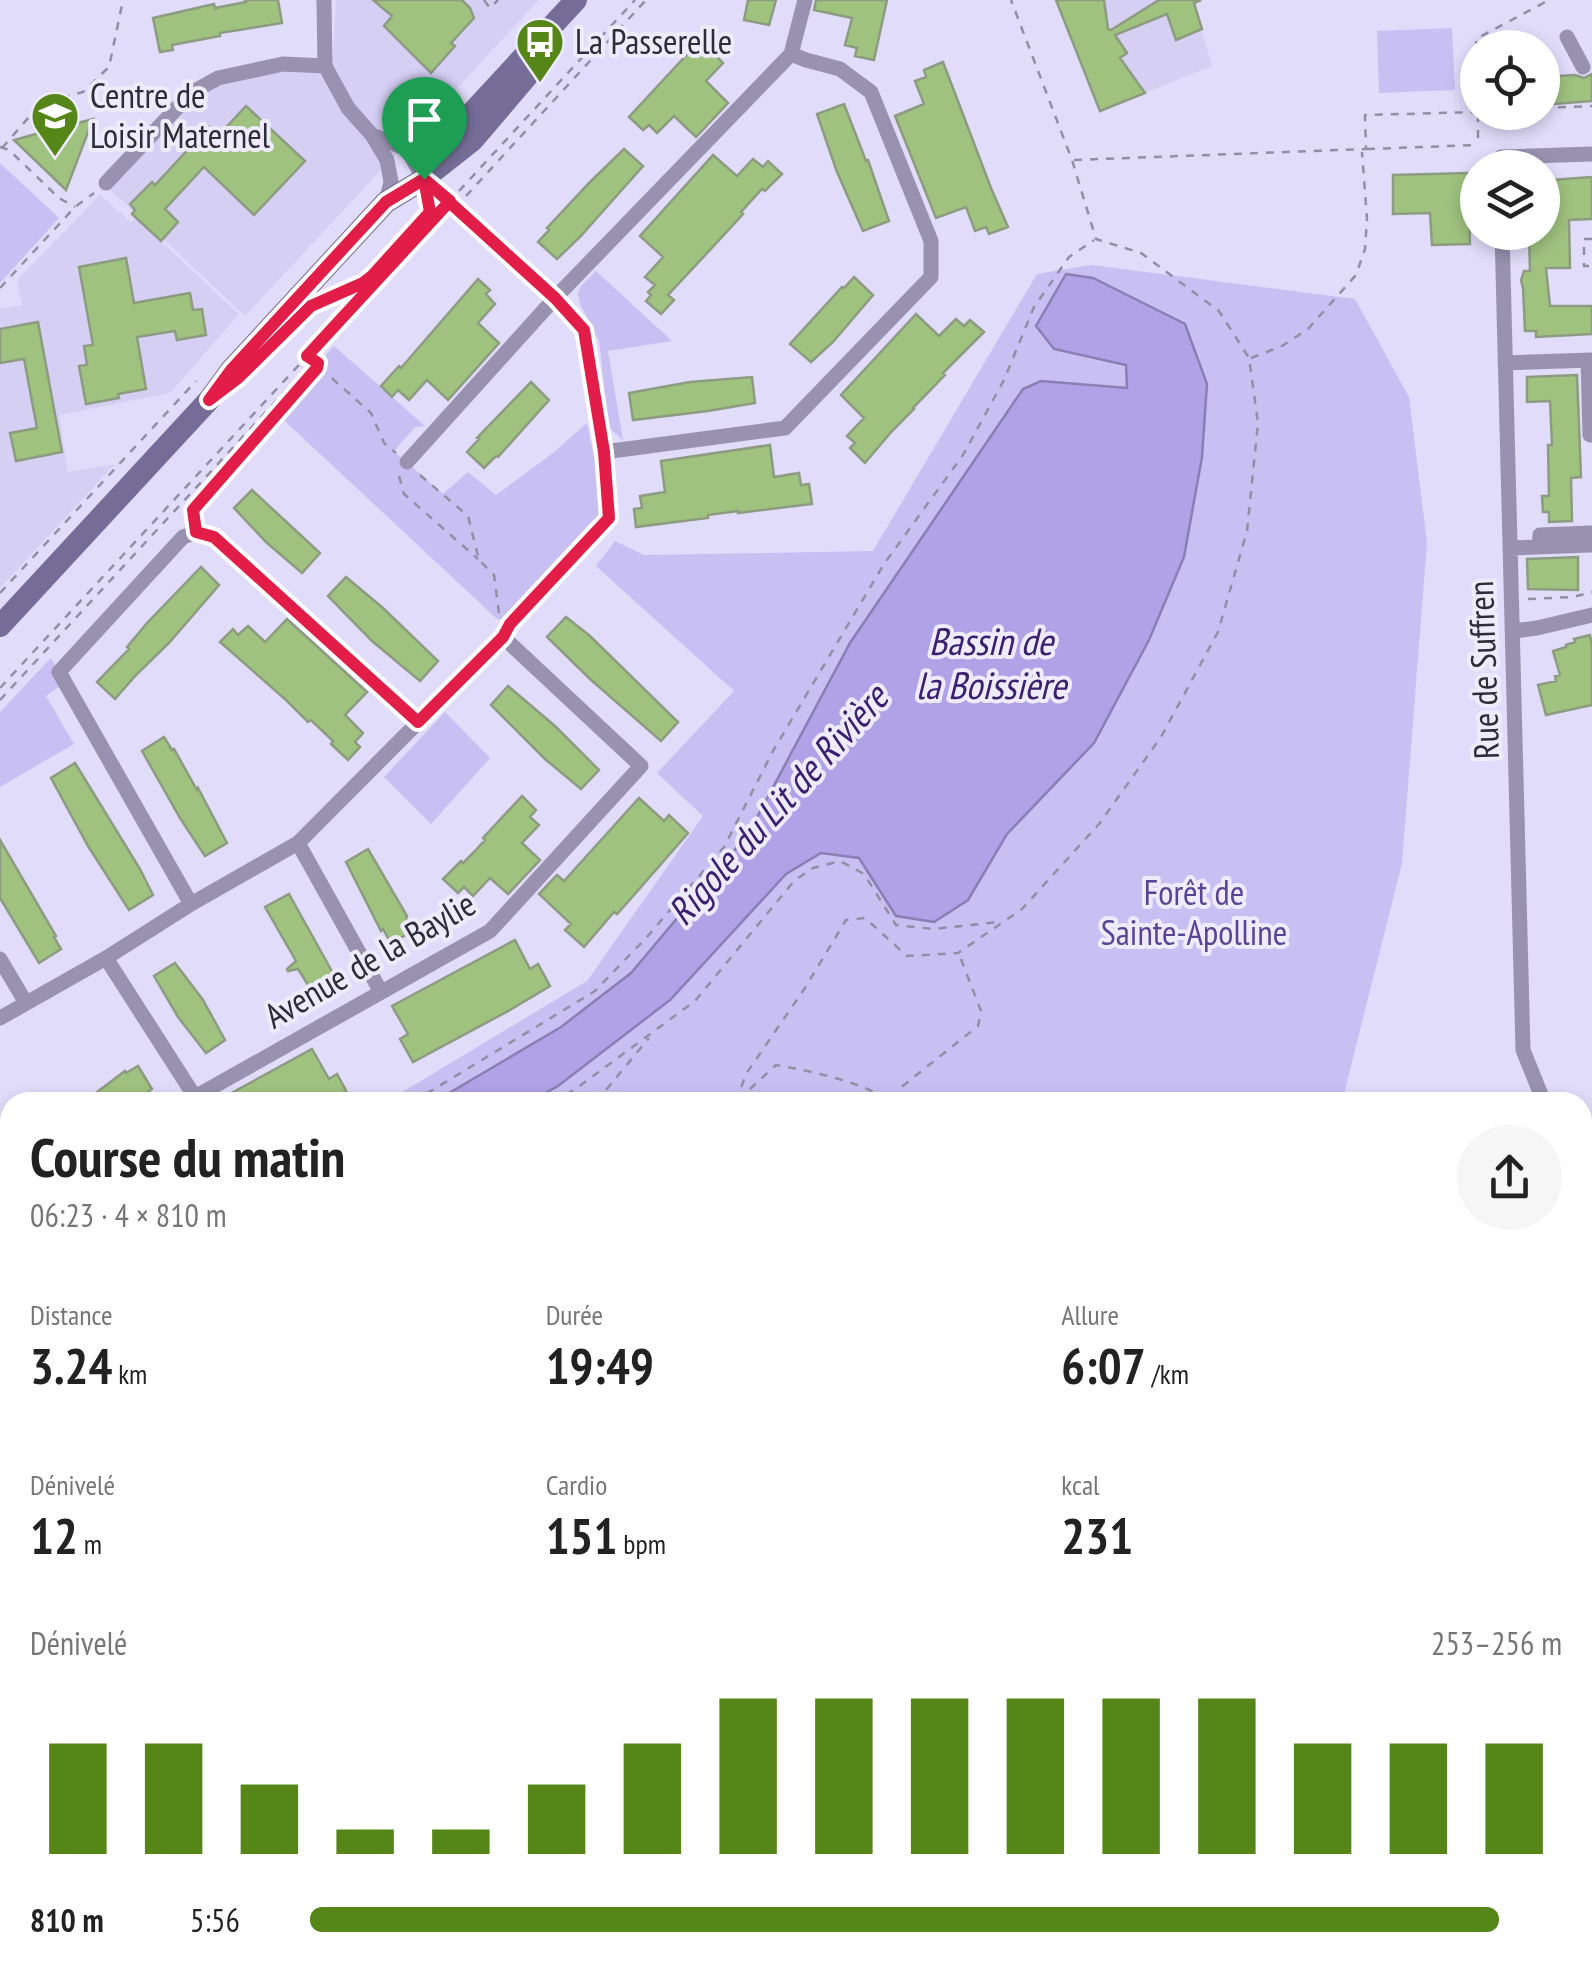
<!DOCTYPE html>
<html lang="fr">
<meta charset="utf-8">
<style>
body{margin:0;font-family:"PT Sans Narrow",sans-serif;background:#f6f6f6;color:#222;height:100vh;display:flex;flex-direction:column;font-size:38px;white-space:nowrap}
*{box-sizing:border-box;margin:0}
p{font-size:32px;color:#767676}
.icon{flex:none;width:55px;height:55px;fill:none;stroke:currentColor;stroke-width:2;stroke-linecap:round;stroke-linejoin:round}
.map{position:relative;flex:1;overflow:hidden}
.drawer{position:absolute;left:0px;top:1092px;width:1592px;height:888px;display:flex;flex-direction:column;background:#fff;border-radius:30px 30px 0 0;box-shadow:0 5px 15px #0003}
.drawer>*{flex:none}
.tools{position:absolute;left:1460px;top:30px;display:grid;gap:20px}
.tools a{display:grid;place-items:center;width:100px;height:100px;border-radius:50%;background:#fff;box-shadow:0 5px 15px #0003;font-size:50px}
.pin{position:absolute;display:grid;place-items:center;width:85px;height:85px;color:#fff;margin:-102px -42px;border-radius:50% 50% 50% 0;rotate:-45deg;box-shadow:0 0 10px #0007}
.pin .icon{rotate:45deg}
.round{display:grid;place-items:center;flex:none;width:105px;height:105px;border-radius:52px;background:#f6f6f6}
.summary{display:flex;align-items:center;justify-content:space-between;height:170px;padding:0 30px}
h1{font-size:55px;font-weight:800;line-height:75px}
.stats{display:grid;grid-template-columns:repeat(3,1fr);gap:15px;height:170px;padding:10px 30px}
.stats div{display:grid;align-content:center}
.stats b{font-size:50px;font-weight:800}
.stats small{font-size:28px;font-weight:400}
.stats p{font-size:28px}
.chart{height:280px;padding:20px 30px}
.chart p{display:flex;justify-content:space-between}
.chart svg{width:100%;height:180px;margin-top:10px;stroke:#578618;stroke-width:6}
ul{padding:0 30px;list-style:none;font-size:32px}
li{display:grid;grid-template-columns:160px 120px 1fr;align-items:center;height:75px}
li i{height:25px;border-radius:12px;background:#578618}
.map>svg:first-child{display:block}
.built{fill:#d5cff4}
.green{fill:#c8bff3}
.water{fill:#b0a2e7;stroke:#897fb2;stroke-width:2.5}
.building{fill:#9fc27f;stroke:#8d9b81;stroke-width:2.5}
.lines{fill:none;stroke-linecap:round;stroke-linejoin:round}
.path{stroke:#928ea4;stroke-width:2.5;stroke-dasharray:8 8;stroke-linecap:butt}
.lane{stroke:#9892b0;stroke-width:8}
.street{stroke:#9892b0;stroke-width:15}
.secondary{stroke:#756d98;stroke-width:22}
.route-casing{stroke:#fff;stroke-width:20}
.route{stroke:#e11d48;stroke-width:12}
.labels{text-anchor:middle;stroke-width:8;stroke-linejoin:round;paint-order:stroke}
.poi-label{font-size:35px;fill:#2e2c37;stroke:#eeebfd;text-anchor:start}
.street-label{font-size:35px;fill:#2e2c37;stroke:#eeebfd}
.park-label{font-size:35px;fill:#594394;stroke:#eeebfd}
.water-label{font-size:38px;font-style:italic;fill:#3a206f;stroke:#eeebfd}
</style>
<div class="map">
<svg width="1592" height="1978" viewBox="0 0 1592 1978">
<rect width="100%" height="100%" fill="#e1dcfa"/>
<path class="built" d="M 336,0 L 539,0 L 245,316 L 103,183 L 214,76 L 283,61 L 333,57 Z
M 1056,0 L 1193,0 L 1212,66 L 1100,111 Z
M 100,195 L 131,222 L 136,218 L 239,314 L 170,393 L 59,415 L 68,472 L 115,464 L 0,588 L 0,309 L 22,305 L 17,280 Z"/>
<path class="green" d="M 1452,28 L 1455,90 L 1379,93 L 1377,31 Z
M 0,163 L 59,218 L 0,283 Z
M 1091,265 L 1355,299 L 1409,397 L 1427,543 L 1402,863 L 1342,1102 L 529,1102 L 558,1086 L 670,1000 L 786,874 L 821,853 L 859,858 L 896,916 L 934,922 L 968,900 L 1007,834 L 1094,743 L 1149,640 L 1184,557 L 1184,324 L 1054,349 L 1126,365 L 1127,388 L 1041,381 L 1023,389 L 850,643 L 748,834 L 631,973 L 561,1027 L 434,1102 L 386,1102 L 587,981 L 703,816 L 657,773 L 734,691 L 596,566 L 615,541 L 644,555 L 873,551 L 1037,274 Z
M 596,271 L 672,341 L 608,351 L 623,440 L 609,428 L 599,341 L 580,304 L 578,293 L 581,286 Z
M 334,346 L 425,426 L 415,427 L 394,451 L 443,494 L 468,472 L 496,495 L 553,453 L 587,423 C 592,453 606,491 597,520 L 505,621 L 496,618 L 274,411 Z
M 51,658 L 58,670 L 61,685 L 46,696 L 74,744 L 0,787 L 0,712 Z
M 445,712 L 490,758 L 431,824 L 384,777 Z
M 10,1396 L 10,1970 L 527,1970 L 526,1978 L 0,1978 L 0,1402 Z
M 931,1970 L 1259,1970 L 1258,1978 L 929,1978 Z"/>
<path class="water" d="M 1066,274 L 1093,278 L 1185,324 L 1207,384 L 1202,457 L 1184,557 L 1149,640 L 1094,743 L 1007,834 L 968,900 L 934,922 L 896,916 L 859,858 L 821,853 L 786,874 L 670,1000 L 558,1086 L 529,1102 L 434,1102 L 561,1027 L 631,973 L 748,834 L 850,643 L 1023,389 L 1041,381 L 1127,388 L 1126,365 L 1054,349 L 1036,326 Z"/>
<path class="building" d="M 245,0 L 278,0 L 282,23 L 220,33 L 220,36 L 172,45 L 173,50 L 160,52 L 153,18 L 214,4 L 215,8 L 246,2 Z
M 373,0 L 462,0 L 470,8 L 474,18 L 451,43 L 455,46 L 431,73 L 384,26 L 392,16 Z
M 748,0 L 776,0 L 769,25 L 744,20 Z
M 816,0 L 887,0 L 874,60 L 855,56 L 857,48 L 845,45 L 852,18 L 814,10 Z
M 1056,0 L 1104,0 L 1108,29 L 1111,30 L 1159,0 L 1201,0 L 1194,3 L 1202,29 L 1176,40 L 1167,14 L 1115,35 L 1127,53 L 1120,58 L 1145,93 L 1100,111 Z
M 705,35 L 719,48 L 714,54 L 723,63 L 706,81 L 728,103 L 696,137 L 674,116 L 657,133 L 649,125 L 643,130 L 629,117 Z
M 943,62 L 991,188 L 1008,227 L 989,234 L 986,227 L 975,231 L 966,207 L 936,218 L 895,116 L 924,104 L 915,81 L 926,77 L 924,70 Z
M 1592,74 L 1592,101 L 1542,105 L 1542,77 L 1575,75 L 1584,78 Z
M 844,104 L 866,161 L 868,160 L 889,221 L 863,231 L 837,172 L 817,114 Z
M 246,106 L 305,161 L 254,215 L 204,167 L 165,209 L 178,222 L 161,241 L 132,214 L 135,210 L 130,204 L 152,182 L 155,185 L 209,127 L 218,136 Z
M 93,119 L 66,190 L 14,140 L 50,130 Z
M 624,149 L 643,166 L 580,237 L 557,259 L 538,242 L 549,230 L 547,228 L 590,182 Z
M 713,155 L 737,176 L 753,159 L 763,167 L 768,161 L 782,174 L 765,191 L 762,189 L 741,212 L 743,214 L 722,237 L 668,295 L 674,300 L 661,314 L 646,301 L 651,295 L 648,292 L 655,285 L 645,277 L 663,257 L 640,236 Z
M 1468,173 L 1470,244 L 1432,245 L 1430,213 L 1393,214 L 1393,175 Z
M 1592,177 L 1592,219 L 1569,220 L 1570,268 L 1546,268 L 1550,306 L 1592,306 L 1592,334 L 1536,337 L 1536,331 L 1525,331 L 1523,288 L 1521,280 L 1524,271 L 1530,271 L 1529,232 L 1542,232 L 1542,192 L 1551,180 Z
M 126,258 L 134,303 L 190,293 L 193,310 L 202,309 L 206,335 L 177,340 L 175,331 L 137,337 L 146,389 L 118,394 L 119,398 L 86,404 L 79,366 L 87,365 L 84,346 L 93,345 L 79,267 Z
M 854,277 L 873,295 L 833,342 L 811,362 L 790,344 L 842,287 L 844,288 Z
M 478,279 L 490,290 L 486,294 L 495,304 L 478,323 L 499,343 L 448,400 L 427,380 L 409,400 L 398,390 L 392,397 L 381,386 L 399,366 L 401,368 Z
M 916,314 L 939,336 L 956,319 L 964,326 L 970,320 L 984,332 L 943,373 L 945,375 L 913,408 L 914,409 L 892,431 L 865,463 L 850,448 L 855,443 L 847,436 L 864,418 L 841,395 Z
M 38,322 L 62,452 L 16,461 L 10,433 L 37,428 L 24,359 L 0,363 L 0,329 Z
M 1577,375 L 1581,477 L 1571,478 L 1572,521 L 1549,522 L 1549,512 L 1543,512 L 1542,496 L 1549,496 L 1548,445 L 1552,445 L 1550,401 L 1527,402 L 1527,377 Z
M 752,377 L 755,403 L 708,411 L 633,420 L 629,393 L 690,382 Z
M 531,382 L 549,400 L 498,457 L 496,456 L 484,468 L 467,452 L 479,439 L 477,438 Z
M 770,445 L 774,477 L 799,473 L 801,485 L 809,484 L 812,504 L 738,513 L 738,511 L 708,515 L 708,518 L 636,527 L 634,509 L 642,508 L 640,496 L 665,492 L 661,461 Z
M 252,490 L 320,553 L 302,573 L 266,542 L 234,508 Z
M 1578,557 L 1578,590 L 1528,589 L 1527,559 Z
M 201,567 L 219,585 L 169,643 L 136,675 L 115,699 L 97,682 L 129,649 L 127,647 L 147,623 Z
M 346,577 L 383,608 L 438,661 L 420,681 L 372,641 L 328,596 Z
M 566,617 L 590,636 L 678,722 L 661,741 L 590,679 L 547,637 Z
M 287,619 L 367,692 L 345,715 L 363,733 L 355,742 L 360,747 L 348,760 L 331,744 L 333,741 L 311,720 L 308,722 L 286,700 L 220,642 L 233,629 L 238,635 L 248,626 L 265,642 Z
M 1590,635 L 1592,645 L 1592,705 L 1546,715 L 1538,685 L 1556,681 L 1555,676 L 1560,675 L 1553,651 L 1566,647 L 1566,645 L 1575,642 L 1574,639 Z
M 508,686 L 555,726 L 599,770 L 581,789 L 545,759 L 491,705 Z
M 164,737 L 172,750 L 174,749 L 197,790 L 198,788 L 227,843 L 205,856 L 180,818 L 142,751 Z
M 75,763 L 140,869 L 153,895 L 129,910 L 88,846 L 51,778 Z
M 522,796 L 536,810 L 530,817 L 539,825 L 522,843 L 540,860 L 508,894 L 490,878 L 473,896 L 464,887 L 458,893 L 443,879 L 461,861 L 463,863 L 474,852 L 485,840 L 483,838 Z
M 639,798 L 664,821 L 669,815 L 688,833 L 627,903 L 617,914 L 614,912 L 584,947 L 565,930 L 571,924 L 539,894 L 557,875 L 564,881 Z
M 0,840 L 56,936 L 54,937 L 61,949 L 39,963 L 0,898 Z
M 368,849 L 407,916 L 406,917 L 413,931 L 391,943 L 383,929 L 381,931 L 346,862 Z
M 289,894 L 334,975 L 310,988 L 298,969 L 288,971 L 287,969 L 296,961 L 265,907 Z
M 515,940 L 530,969 L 538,964 L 550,986 L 510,1010 L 413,1062 L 400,1039 L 408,1034 L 392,1006 Z
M 175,963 L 203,1000 L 225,1040 L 206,1053 L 178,1017 L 154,976 Z
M 312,1049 L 329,1079 L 337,1074 L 350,1098 L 341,1102 L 215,1102 Z
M 138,1066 L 152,1089 L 142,1096 L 146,1102 L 84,1102 L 125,1071 L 126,1073 Z"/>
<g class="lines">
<path class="path" d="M 484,0 L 490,8 L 498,0
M 1478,97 L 1476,39 L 1549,0
M 1542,108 L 1592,106
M 1478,114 L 1478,142
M 0,147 L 9,150 L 59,198 L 75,207
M 2,148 L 37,108 L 54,100 L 83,92 L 109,67 L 123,0
M 1367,149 L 1478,145
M 1074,160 L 1366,149 L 1365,115 L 1478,112
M 459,191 L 635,0
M 466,196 L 646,0
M 1592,239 L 1584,239 L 1584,266 L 1592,266
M 0,288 L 75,207 L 94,193
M 308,357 L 371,413 L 384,443 L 396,453
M 1251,358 L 1282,346 L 1308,329 L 1356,275 L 1365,249 L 1367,219 L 1362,152
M 420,475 L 468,516 L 479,560 L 494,575 L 499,613
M 399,476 L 404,494 L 478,559
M 193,515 L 193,510 L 317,368 L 317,365
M 0,593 L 196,381
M 1528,599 L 1573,597 L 1592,592
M 0,688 L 359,300
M 0,700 L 443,220
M 738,1100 L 776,1065 C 801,1069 841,1078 865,1088 C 877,1093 880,1098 895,1100 L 899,1089 L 978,1026 L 981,1011 L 959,954
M 413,1102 L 595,991 L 647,937 L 724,847 L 773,751 L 884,564 L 963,455 L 1004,380 L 1034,307 L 1069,257 L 1094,240
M 552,1102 L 574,1090 L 695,1001 L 794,881 L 813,868 L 840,861 L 864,874 L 896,925 L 933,929 L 999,922
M 596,1102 L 649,1038
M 736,1102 L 746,1074 L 805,988 L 846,920 L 865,918 L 907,956 L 958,953 L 1022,909 L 1099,824 L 1161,737 L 1218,632 L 1247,531 L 1258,423 L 1249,358 L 1219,311 L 1141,253 L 1096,239 L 1072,160 L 1011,0
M 0,1347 L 10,1345
M 0,1427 L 10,1421
M 0,1554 L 10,1556
M 301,1970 L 311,1978
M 126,1978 L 128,1970"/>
<path class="lane" d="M 311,306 L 363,283 L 430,212 L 424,182"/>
<path class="street" d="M 324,0 L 325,66 L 348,108 L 372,135 L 387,160 L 391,182 L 386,202
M 1567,37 L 1583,67
M 791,54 L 805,0
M 372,135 L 407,149 L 441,146
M 1501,168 L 1501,157 L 1592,154
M 106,183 L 191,93 L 218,78 L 283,64 L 325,66
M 1502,232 L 1523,1050 L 1544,1102
M 1588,360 L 1590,435 L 1592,435
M 1505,363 L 1592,360
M 407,462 L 555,298 L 791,54 L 806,60 L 840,69 L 871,92 L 931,241 L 931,277 L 785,428 L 604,452
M 1510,548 L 1590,545 L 1591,533 L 1540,535 L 1539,547
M 1514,631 L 1537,628 L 1592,615
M 298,843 L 381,992
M 191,904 L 59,672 L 183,537 L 196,532 L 214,537 L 418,722
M 106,958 L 195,1097
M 0,959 L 26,1003
M 0,1018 L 106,958 L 191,904 L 298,843 L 503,637 L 510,624 L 609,517 L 604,452 L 584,330 L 555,298 L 424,179 L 407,149
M 186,1102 L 490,931 L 641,766 L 503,637
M 0,1197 L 10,1213
M 1582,1235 L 1592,1272"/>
<path class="secondary" d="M 435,170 L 473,140 L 541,60
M 0,626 L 209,400 L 231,370 L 386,202 L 424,179 L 441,146 L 576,0
M 0,1754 L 10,1752
M 0,1796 L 10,1797
M 1582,1854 L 1592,1853
M 1582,1870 L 1592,1870
M 1582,1900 L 1592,1898
M 398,1970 L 408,1978
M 484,1970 L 486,1978
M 697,1970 L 703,1978
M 908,1978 L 910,1970
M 1319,1978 L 1345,1970"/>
</g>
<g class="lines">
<g class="route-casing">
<path id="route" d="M 424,179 L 386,202 L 231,370 L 209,400 L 238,378 L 311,306 L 363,283 L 372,276 L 430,212 L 424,179 L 450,201 L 307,356 L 318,363 L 317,368 L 193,510 L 196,532 L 214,537 L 418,722 L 503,637 L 510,624 L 609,518 L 604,452 L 584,330 L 555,298 L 424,179"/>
</g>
<use href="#route" class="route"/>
</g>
<defs>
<g id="bus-pin" transform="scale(2.5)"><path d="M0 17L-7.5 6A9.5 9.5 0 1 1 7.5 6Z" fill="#578618" stroke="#eeebfd"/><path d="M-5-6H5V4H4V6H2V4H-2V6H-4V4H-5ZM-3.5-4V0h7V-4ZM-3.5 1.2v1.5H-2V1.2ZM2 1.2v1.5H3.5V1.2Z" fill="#fff"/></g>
<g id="school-pin" transform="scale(2.5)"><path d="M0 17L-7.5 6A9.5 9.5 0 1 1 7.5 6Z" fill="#578618" stroke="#eeebfd"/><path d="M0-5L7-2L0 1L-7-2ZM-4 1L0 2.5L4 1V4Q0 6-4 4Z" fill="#fff"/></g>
</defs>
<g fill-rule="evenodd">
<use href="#bus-pin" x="540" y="42"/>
<use href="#school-pin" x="55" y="116"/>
</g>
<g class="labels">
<g class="poi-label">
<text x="575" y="54">La Passerelle</text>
<text x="90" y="108">Centre de<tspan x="90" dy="40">Loisir Maternel</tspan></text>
</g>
<g class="street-label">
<text transform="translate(1484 670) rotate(-92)" y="12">Rue de Suffren</text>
<text transform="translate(370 960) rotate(-30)" y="12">Avenue de la Baylie</text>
</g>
<g class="park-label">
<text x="1194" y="905">Forêt de<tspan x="1194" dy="40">Sainte-Apolline</tspan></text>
</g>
<g class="water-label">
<text x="991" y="655">Bassin de<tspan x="991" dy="44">la Boissière</tspan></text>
<text transform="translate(778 805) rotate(-48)" y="13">Rigole du Lit de Rivière</text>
</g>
</g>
</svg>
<div class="tools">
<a><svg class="icon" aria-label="locate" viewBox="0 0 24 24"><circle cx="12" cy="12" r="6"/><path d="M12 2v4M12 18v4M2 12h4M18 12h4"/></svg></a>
<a><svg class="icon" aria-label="layers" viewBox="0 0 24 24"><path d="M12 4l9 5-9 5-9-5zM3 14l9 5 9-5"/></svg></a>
</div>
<div class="pin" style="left:424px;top:179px;background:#1e9e55"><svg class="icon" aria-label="arrive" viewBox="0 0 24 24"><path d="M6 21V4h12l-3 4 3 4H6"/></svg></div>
<section class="drawer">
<div class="summary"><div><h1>Course du matin</h1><p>06:23 · 4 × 810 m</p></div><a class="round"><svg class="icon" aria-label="share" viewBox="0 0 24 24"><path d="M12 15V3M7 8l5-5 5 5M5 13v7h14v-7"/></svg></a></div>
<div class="stats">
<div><p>Distance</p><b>3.24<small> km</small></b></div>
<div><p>Durée</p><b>19:49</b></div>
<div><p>Allure</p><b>6:07<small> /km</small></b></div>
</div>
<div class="stats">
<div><p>Dénivelé</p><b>12<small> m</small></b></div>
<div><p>Cardio</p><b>151<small> bpm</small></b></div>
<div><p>kcal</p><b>231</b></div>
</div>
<div class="chart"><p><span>Dénivelé</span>253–256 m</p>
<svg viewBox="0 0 160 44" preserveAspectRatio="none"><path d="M5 44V17M15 44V17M25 44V27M35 44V38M45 44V38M55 44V27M65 44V17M75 44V6M85 44V6M95 44V6M105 44V6M115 44V6M125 44V6M135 44V17M145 44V17M155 44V17"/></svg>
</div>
<ul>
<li><b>810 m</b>5:56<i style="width:95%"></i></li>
</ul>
</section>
</div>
